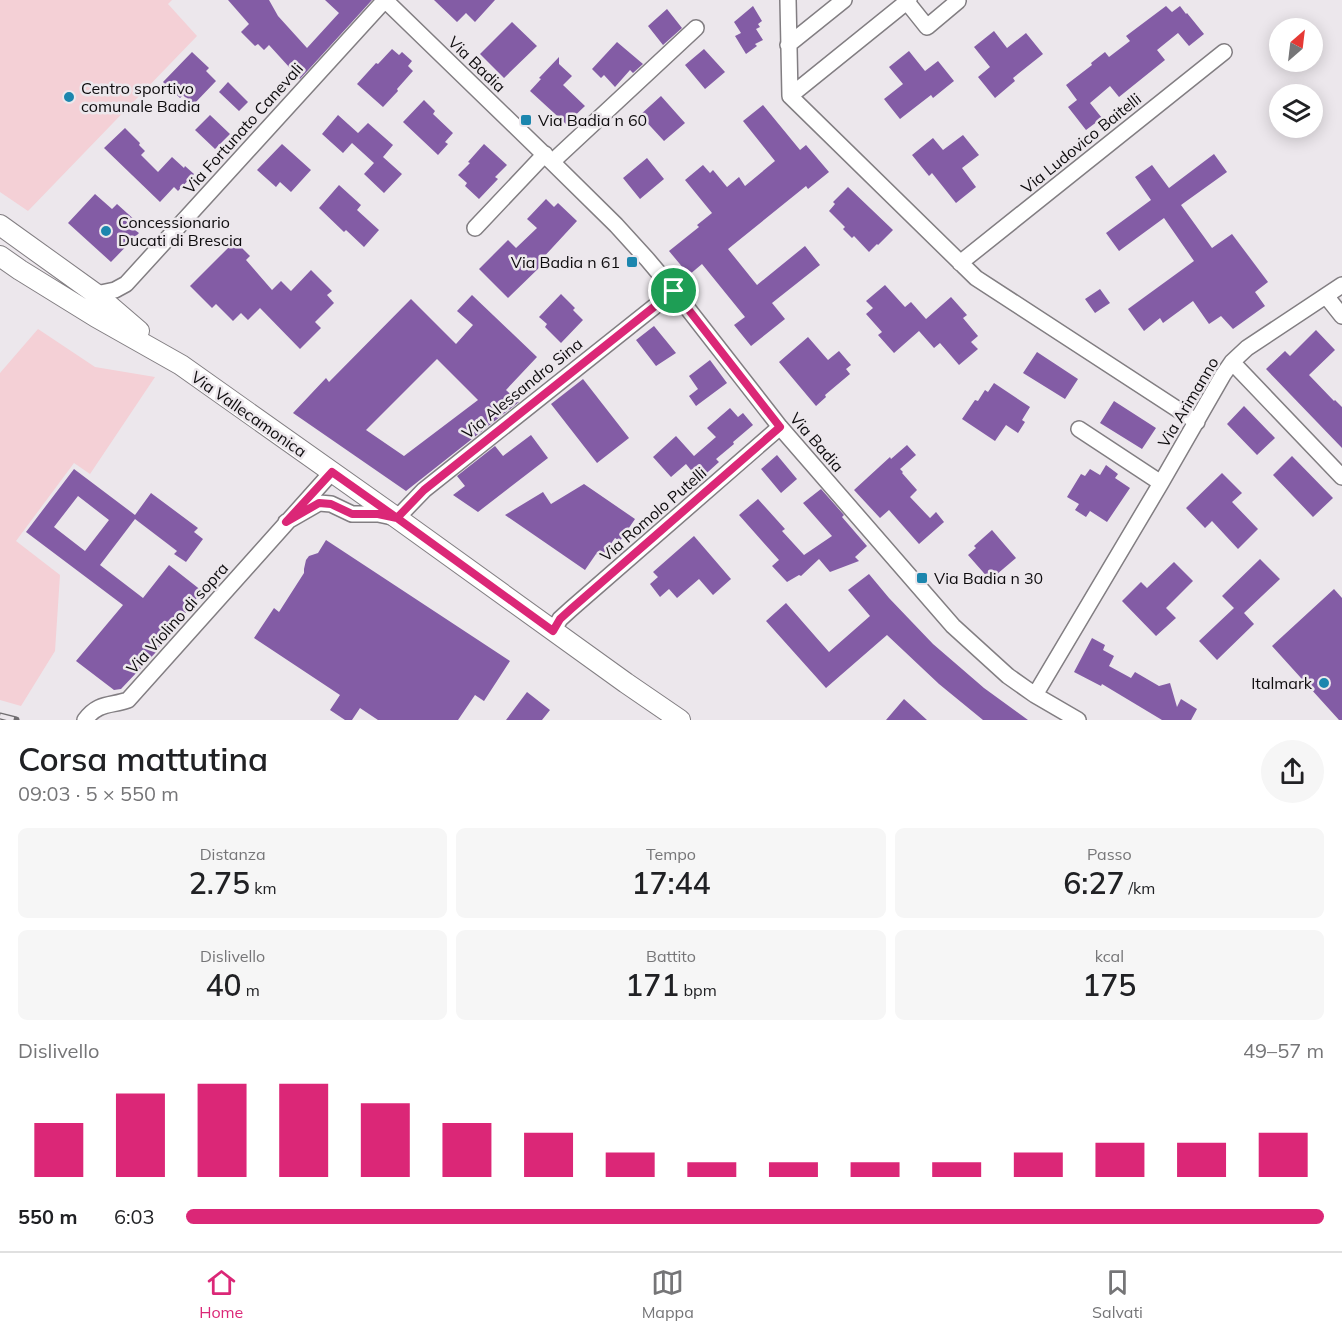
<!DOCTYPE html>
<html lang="it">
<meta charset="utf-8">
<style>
body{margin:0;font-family:Mulish,sans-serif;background:#f6f6f6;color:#202124;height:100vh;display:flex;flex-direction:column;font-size:22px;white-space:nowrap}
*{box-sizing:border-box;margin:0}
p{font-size:20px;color:#757577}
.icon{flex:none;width:33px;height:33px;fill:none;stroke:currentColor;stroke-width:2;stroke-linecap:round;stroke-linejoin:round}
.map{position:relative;height:720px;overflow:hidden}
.details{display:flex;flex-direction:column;background:#fff;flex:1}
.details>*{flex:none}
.needle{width:39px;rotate:28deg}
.fabs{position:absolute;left:1269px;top:18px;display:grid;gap:12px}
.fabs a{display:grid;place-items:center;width:54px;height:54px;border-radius:50%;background:#fff;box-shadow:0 3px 15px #0003;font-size:30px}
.pin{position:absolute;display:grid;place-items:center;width:51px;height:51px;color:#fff;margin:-26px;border:3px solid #fff;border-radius:50%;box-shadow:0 2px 6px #0007}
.round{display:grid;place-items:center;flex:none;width:63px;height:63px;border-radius:32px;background:#f6f6f6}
.summary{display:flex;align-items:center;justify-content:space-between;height:102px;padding:0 18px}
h1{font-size:33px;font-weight:600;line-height:45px}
.stats{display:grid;grid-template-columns:repeat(3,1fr);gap:9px;height:102px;padding:6px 18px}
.stats div{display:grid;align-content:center;border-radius:9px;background:#f6f6f6;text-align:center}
.stats b{font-size:30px;font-weight:600}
.stats small{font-size:16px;font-weight:400}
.stats p{font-size:16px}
.chart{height:168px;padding:12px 18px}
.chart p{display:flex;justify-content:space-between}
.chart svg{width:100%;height:108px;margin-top:6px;stroke:#db2777;stroke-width:6}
ul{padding:0 18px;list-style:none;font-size:20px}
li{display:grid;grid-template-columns:96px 72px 1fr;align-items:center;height:45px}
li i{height:15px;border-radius:8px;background:#db2777}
.dock{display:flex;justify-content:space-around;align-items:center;height:84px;border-top:2px solid #e0e0e0;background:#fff;font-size:16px;color:#757577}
.dock a{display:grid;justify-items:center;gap:3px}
.dock .active{color:#db2777}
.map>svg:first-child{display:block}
.green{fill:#f4d0d6}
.building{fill:#835ca5;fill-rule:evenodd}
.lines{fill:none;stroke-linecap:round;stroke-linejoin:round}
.minor-casing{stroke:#827e82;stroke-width:18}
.major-casing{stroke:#827e82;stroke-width:22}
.minor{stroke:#fff;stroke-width:15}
.major{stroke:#fff;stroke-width:20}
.rail-casing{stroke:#706d70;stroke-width:7}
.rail{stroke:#ece7ec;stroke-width:4.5;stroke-dasharray:14;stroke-linecap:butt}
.route-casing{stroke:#fff;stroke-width:12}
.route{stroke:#db2777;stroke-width:8}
.poi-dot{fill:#1c86ae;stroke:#ece7ec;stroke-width:2}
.labels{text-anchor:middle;stroke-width:5;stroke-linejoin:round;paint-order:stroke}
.street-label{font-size:16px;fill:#0d0b0d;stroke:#ece7ec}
.poi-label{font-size:16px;fill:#0d0b0d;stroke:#ece7ec;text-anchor:start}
</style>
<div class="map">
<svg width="1342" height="720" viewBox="0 0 1342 720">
<rect width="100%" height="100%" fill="#ece7ec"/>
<path class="green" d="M 0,0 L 172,0 L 168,4 L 197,36 L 28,211 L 0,192 Z
M 38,329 L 95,367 L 155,377 L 90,474 L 74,463 L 16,541 L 60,575 L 55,651 L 21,706 L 0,700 L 0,373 Z"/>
<path class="building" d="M 228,0 L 269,0 L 278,16 L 307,48 L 339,13 L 325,0 L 372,0 L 300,79 L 269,45 L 264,50 L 258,44 L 255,46 L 241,32 L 249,24 Z
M 434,0 L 495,0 L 475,22 L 466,13 L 457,22 Z
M 753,6 L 762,21 L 758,24 L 760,27 L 756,29 L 763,40 L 755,44 L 757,46 L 746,54 L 735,36 L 741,33 L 734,22 Z
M 1166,6 L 1172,12 L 1180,6 L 1186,14 L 1187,13 L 1204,34 L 1189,46 L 1178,33 L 1157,50 L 1165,60 L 1119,97 L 1110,86 L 1090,103 L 1102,118 L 1086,130 L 1068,107 L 1077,100 L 1066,85 L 1092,65 L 1091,63 L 1105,52 L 1109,57 L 1130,41 L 1126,36 Z
M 667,9 L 682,28 L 663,45 L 648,26 Z
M 512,22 L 537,46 L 504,78 L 480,54 Z
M 994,31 L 1007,48 L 1026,33 L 1043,54 L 1013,78 L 1015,81 L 995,98 L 978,77 L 990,67 L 974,47 Z
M 617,42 L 643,64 L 633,73 L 630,70 L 615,87 L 604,75 L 601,78 L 592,69 Z
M 392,49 L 399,55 L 402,52 L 412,61 L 408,66 L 413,71 L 397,89 L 398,91 L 383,107 L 357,84 L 376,63 L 378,64 Z
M 704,49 L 725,72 L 705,89 L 685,65 Z
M 909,51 L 925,71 L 938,61 L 954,81 L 933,98 L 931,95 L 900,119 L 884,99 L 903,84 L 889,67 Z
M 192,52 L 209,68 L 206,71 L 216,81 L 193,105 L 183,95 L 180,98 L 163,82 Z
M 559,57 L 559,64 L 572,76 L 563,85 L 585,106 L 566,124 L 530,91 L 541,79 L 539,78 Z
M 228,82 L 248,102 L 239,111 L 219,92 Z
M 661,96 L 685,123 L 664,141 L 640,115 Z
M 424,100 L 435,111 L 433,114 L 453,133 L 445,142 L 448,144 L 438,155 L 403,122 Z
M 763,105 L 800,150 L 806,145 L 829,172 L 808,189 L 806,186 L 728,249 L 757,285 L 805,246 L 820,265 L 772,303 L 785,319 L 751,346 L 734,325 L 745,317 L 702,264 L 689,275 L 669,251 L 699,227 L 697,225 L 712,213 L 685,180 L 703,165 L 710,173 L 713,170 L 727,187 L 739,177 L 745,186 L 775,161 L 743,121 Z
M 210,115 L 230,134 L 215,149 L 195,130 Z
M 338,115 L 358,133 L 368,123 L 393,145 L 383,157 L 402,174 L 384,193 L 364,174 L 374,163 L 352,143 L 343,153 L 322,134 Z
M 125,128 L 140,143 L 139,145 L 145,151 L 141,155 L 158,172 L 172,157 L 184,168 L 185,166 L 194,174 L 178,191 L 174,187 L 160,202 L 104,148 Z
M 963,135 L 979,155 L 962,168 L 976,187 L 956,203 L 932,173 L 929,176 L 912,155 L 933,138 L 943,150 Z
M 282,144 L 311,170 L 291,192 L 280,182 L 276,187 L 257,170 Z
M 484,144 L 507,165 L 495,177 L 498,179 L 479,199 L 465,186 L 467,183 L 458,175 L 470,163 L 468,162 Z
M 1214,154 L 1227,172 L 1181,205 L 1212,248 L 1232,234 L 1268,282 L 1255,292 L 1265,306 L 1233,329 L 1221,316 L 1209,324 L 1193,301 L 1163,323 L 1160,318 L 1144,331 L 1128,309 L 1194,261 L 1164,218 L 1119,251 L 1106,233 L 1151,200 L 1135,177 L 1152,165 L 1169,188 Z
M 647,158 L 664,179 L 640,199 L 623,178 Z
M 339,185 L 361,205 L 357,210 L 379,230 L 364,247 L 346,230 L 344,232 L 319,208 Z
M 848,187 L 893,230 L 878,245 L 877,244 L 869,252 L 854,236 L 852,238 L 843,229 L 845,227 L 829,211 L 835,204 L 833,202 Z
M 95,194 L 112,209 L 117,204 L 137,222 L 132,228 L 139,233 L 111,262 L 68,223 Z
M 546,199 L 554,207 L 558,203 L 577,221 L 540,261 L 543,264 L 508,298 L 479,269 L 508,240 L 516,248 L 537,228 L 527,219 Z
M 235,241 L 250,256 L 246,260 L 272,290 L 281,281 L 291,291 L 311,270 L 332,291 L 327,295 L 334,303 L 315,322 L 321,328 L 300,349 L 260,308 L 248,320 L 241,313 L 233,321 L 216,304 L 212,308 L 190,286 Z
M 885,285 L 905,307 L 911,302 L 926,319 L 951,297 L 967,315 L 963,318 L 978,336 L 971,342 L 978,349 L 959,365 L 940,343 L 934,348 L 919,331 L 894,353 L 878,335 L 882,332 L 866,314 L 873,308 L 866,301 Z
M 1100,289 L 1110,303 L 1095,313 L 1085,299 Z
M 561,294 L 575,308 L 573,310 L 583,320 L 561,343 L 545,327 L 547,324 L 539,317 Z
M 472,295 L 537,357 L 506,390 L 519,402 L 406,491 L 293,413 L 326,378 L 329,382 L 411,299 L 456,344 L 473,325 L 457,311 ZM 437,359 L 478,400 L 404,456 L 366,430 Z
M 654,326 L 676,353 L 656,366 L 636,340 Z
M 1316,330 L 1335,350 L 1309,375 L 1334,401 L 1335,400 L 1342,407 L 1342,448 L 1266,369 L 1285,351 L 1290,356 Z
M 808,337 L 828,360 L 839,351 L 851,365 L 846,369 L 850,374 L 825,395 L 826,397 L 816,406 L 779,362 Z
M 1037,352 L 1078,379 L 1065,399 L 1023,373 Z
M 710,360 L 727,383 L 696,406 L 689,396 L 698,389 L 689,376 Z
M 583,379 L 629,438 L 597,463 L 551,404 Z
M 994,383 L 1030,407 L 1022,420 L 1025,422 L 1018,433 L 1006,425 L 995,441 L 962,419 L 975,400 L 978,401 L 985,390 L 988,392 Z
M 1114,401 L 1156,428 L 1142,449 L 1100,423 Z
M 1244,406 L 1275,438 L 1257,455 L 1227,424 Z
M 730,408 L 738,417 L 743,413 L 753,425 L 733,442 L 734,444 L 716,459 L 719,462 L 699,480 L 686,464 L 671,477 L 653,457 L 676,436 L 694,456 L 716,437 L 707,428 Z
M 531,435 L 548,458 L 478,512 L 453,495 L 465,486 L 457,476 L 495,446 L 503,456 Z
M 907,445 L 916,455 L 900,469 L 903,472 L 902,473 L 917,490 L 910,497 L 930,518 L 936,512 L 944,522 L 919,544 L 889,510 L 880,518 L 854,490 L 890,457 L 891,459 Z
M 777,455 L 797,479 L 781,493 L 761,469 Z
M 1292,456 L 1333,498 L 1313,517 L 1273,475 Z
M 1106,465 L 1118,474 L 1115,478 L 1130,488 L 1107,522 L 1090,511 L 1086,517 L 1075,510 L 1079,504 L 1067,497 L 1081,474 L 1085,476 L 1090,469 L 1100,475 Z
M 74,469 L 135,515 L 151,493 L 198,528 L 194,532 L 203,539 L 186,562 L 174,554 L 177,551 L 135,519 L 100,565 L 143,598 L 169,565 L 202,591 L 157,650 L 158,650 L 121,689 L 114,690 L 76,661 L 123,605 L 26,532 ZM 78,496 L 109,520 L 85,551 L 54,527 Z
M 1222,473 L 1242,493 L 1232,502 L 1258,529 L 1238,549 L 1212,521 L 1205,528 L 1186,508 Z
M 584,484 L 635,519 L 620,541 L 615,538 L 601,558 L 596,554 L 585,570 L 505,515 L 543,492 L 551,504 Z
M 821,489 L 844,515 L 842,517 L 867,546 L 855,557 L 859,561 L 830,572 L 819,559 L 801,576 L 799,575 L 787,582 L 772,566 L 779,560 L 739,515 L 758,499 L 785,529 L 782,531 L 804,555 L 832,536 L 803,503 Z
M 992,530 L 1016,558 L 990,580 L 968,555 L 976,548 L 974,546 Z
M 694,536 L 731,579 L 713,595 L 699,579 L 677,598 L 669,589 L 660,597 L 650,584 L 658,577 L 653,572 Z
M 326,540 L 510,661 L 484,701 L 475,695 L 458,720 L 378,720 L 360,708 L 352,720 L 345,720 L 330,710 L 340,695 L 254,638 L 274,608 L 279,612 L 304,573 L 304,569 L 306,560 L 309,556 L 318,553 Z
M 1260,559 L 1280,579 L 1244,613 L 1254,624 L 1217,660 L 1199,641 L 1234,608 L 1222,596 Z
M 1174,562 L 1193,581 L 1166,608 L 1176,618 L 1156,636 L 1122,601 L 1141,582 L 1147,588 Z
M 869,574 L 889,598 L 933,644 L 984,688 L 1028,720 L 983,720 L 939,684 L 887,635 L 826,688 L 766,621 L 786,603 L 829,652 L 870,616 L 848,590 Z
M 1334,589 L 1342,598 L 1342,720 L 1339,720 L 1272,646 Z
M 1092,638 L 1105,645 L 1103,650 L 1114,656 L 1109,666 L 1131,678 L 1135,672 L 1159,686 L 1170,683 L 1177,707 L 1181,699 L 1197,709 L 1191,720 L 1162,720 L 1102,684 L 1101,686 L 1074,672 Z
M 527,692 L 550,710 L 542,720 L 506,720 Z
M 904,699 L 927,720 L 886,720 Z"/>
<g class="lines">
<g class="minor-casing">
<path id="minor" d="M 788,0 L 790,96 L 976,278 L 1197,422
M 907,2 L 927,27 L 958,1 L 957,0
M 788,45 L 844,0
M 790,96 L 909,0
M 552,162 L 696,28
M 475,228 L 545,154
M 960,263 L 1224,52
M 96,294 L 115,290 L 126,284 L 385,0 L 552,162 L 616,225 L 647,259 L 674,291 L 780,427 L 953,626 L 1008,676 L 1035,695 L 1078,720
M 1326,296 L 1342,316
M 1232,362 L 1342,477
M 1079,429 L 1161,483
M 286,522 L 319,503 L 331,504 L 352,514 L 378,514 L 397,518 L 424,490 L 674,291
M 553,631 L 560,619 L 571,609 L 780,427
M 1035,695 L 1161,483 L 1223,375 L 1232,362 L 1247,348 L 1342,285
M 85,720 C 98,702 111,706 128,700 L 332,472"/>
</g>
<g class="major-casing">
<path id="major" d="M 0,225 L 96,294 L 139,331
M 0,256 L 20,270 L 96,317 L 181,365 L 397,518 L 626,683 L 680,720"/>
</g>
<use href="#minor" class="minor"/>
<use href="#major" class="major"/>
<g class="rail-casing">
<path id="rail" d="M 0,716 L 16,720"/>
</g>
<use href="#rail" class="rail"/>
</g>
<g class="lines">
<g class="route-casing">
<path id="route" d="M 674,291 L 424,490 L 397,518 L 332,472 L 286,522 L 319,503 L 331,504 L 352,514 L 378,514 L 397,518 L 553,631 L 560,619 L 571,609 L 780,427 L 674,291"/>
</g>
<use href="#route" class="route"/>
</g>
<g class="poi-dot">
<circle cx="69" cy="97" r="6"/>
<rect x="520" y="114" width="12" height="12" rx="3"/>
<circle cx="106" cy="231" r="6"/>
<rect x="626" y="256" width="12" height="12" rx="3"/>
<rect x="916" y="572" width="12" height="12" rx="3"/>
<circle cx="1324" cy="683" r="6"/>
</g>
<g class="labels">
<g class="street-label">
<text transform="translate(477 64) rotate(44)" y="6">Via Badia</text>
<text transform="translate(243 128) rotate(-48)" y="6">Via Fortunato Canevali</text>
<text transform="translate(1081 143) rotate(-39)" y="6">Via Ludovico Baitelli</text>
<text transform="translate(522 388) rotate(-39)" y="6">Via Alessandro Sina</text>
<text transform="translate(1188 402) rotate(-59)" y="6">Via Arimanno</text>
<text transform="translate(249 414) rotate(35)" y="6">Via Vallecamonica</text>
<text transform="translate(817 442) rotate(49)" y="6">Via Badia</text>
<text transform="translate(653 514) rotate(-41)" y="6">Via Romolo Putelli</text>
<text transform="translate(177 618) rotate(-48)" y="6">Via Violino di sopra</text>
</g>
<g class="poi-label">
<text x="81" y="94">Centro sportivo<tspan x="81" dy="18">comunale Badia</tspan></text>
<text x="538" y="126">Via Badia n 60</text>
<text x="118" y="228">Concessionario<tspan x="118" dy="18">Ducati di Brescia</tspan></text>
<text x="620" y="268" text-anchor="end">Via Badia n 61</text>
<text x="934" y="584">Via Badia n 30</text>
<text x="1312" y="689" text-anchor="end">Italmark</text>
</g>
</g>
</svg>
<div class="fabs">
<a><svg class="needle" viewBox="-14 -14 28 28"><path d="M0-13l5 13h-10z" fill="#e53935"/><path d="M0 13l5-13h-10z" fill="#757577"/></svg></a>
<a><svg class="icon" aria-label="layers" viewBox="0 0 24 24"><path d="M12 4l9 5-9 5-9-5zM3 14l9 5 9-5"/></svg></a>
</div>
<div class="pin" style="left:674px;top:291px;background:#1e9e55"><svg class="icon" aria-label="arrive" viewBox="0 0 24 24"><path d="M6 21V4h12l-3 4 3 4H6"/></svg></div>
</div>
<section class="details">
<div class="summary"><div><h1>Corsa mattutina</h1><p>09:03 · 5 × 550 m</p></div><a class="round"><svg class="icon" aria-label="share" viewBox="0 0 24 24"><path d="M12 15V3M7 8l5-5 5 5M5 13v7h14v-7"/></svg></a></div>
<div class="stats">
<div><p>Distanza</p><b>2.75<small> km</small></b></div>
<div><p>Tempo</p><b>17:44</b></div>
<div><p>Passo</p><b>6:27<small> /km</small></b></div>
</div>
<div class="stats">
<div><p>Dislivello</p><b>40<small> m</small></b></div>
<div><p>Battito</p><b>171<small> bpm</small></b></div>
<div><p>kcal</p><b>175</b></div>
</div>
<div class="chart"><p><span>Dislivello</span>49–57 m</p>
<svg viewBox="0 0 160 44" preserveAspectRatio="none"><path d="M5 44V22M15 44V10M25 44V6M35 44V6M45 44V14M55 44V22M65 44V26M75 44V34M85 44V38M95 44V38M105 44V38M115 44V38M125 44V34M135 44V30M145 44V30M155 44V26"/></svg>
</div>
<ul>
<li><b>550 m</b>6:03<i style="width:100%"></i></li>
</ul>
</section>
<nav class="dock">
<a class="active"><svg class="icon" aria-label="home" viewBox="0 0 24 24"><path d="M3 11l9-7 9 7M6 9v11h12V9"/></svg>Home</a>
<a><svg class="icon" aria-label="map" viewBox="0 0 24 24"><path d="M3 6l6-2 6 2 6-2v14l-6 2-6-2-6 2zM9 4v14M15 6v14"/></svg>Mappa</a>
<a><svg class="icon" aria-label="saved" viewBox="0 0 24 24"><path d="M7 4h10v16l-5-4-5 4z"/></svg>Salvati</a>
</nav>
